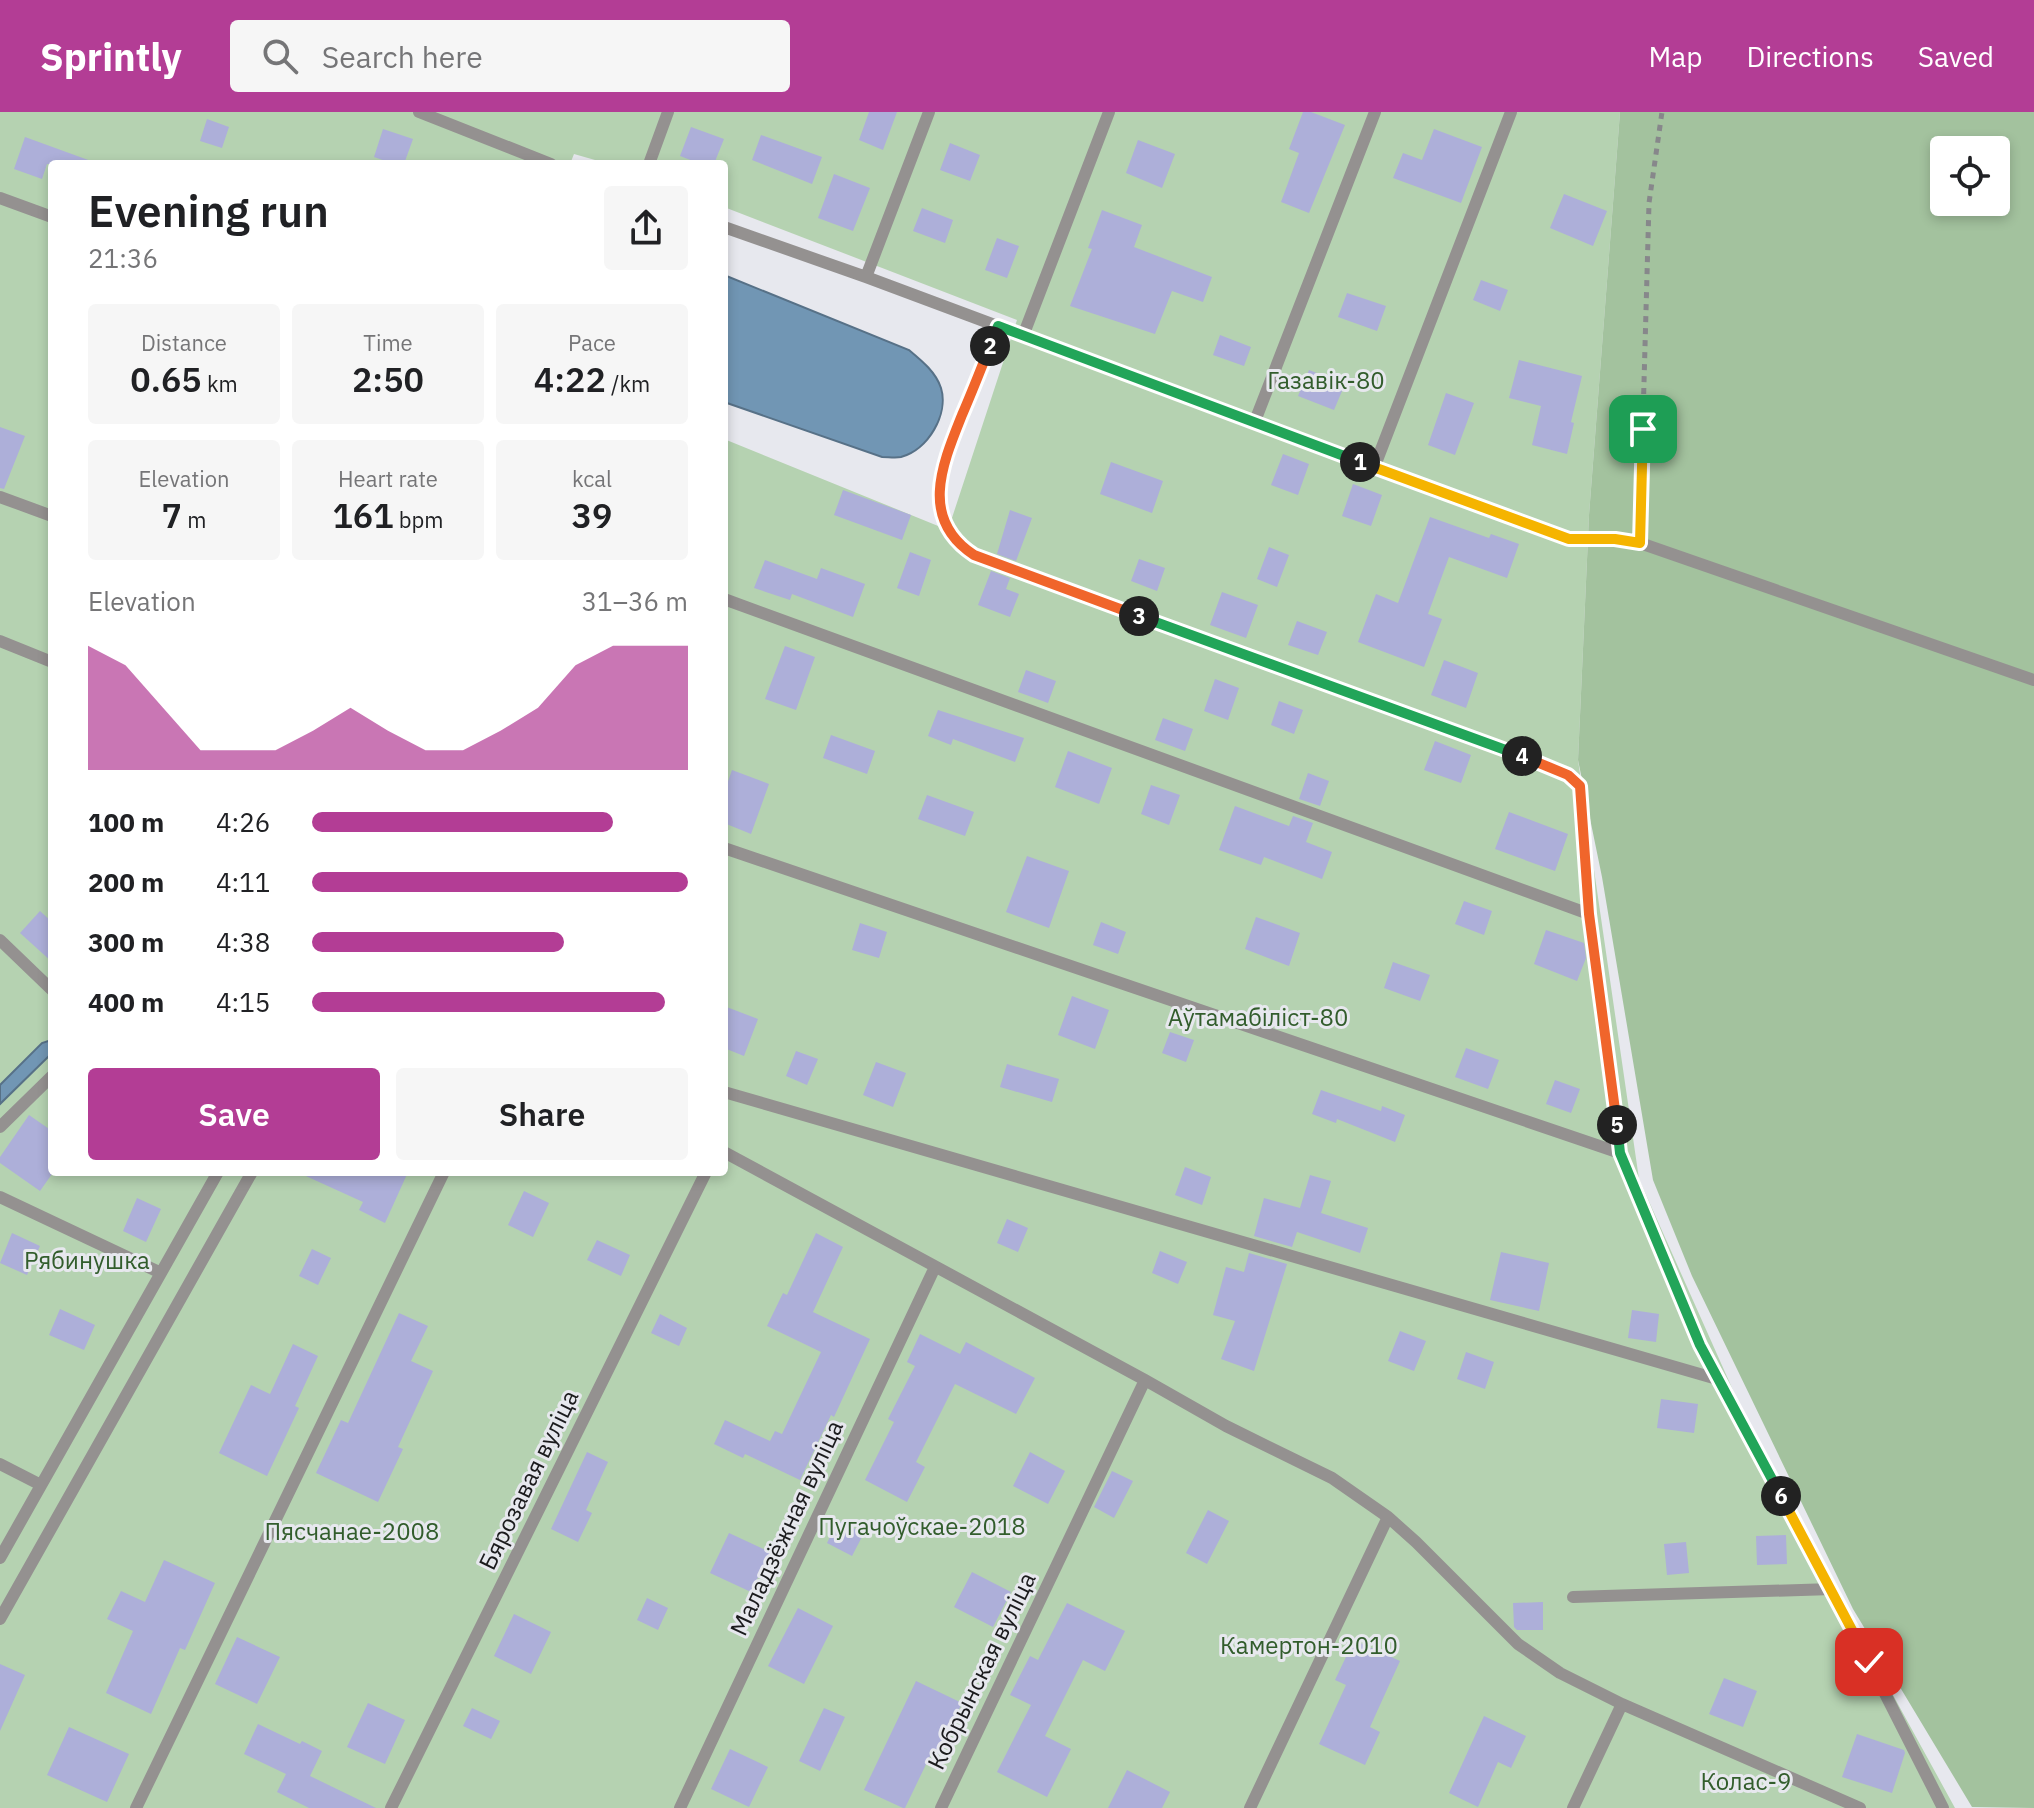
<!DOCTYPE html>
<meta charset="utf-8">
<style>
body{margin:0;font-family:"IBM Plex Sans",sans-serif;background:#f6f6f6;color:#202124;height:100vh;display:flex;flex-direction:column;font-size:30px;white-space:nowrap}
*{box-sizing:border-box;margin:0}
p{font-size:26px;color:#757577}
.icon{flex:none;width:44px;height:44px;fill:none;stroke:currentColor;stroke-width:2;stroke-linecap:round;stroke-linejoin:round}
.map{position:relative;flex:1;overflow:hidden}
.panel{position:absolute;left:48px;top:48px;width:680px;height:1016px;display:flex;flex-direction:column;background:#fff;border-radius:8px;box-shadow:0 4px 12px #0003}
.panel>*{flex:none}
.controls{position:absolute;left:1930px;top:24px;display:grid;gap:16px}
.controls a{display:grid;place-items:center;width:80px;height:80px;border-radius:8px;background:#fff;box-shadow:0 4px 12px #0003;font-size:40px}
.pin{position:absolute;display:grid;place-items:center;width:68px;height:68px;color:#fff;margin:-34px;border-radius:16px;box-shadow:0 4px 12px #0006}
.km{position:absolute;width:40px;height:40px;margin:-20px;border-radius:50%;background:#222;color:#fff;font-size:22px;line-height:40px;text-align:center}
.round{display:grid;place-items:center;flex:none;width:84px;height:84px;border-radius:8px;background:#f6f6f6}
.headline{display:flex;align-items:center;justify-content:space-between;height:136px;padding:0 40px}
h1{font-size:44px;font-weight:600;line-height:60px}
.metrics{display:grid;grid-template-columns:repeat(3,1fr);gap:12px;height:136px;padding:8px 40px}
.metrics div{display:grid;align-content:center;border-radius:8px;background:#f6f6f6;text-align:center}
.metrics b{font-size:34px;font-weight:600}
.metrics small{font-size:22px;font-weight:400}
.metrics p{font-size:22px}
.chart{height:224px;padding:16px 40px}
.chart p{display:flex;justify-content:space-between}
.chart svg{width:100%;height:144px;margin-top:8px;fill:#b33d95;opacity:.7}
.cta{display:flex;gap:16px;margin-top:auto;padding:16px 40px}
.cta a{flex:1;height:92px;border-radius:8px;background:#b33d95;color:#fff;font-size:32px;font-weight:600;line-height:92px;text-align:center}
.cta a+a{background:#f6f6f6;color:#202124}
ul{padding:0 40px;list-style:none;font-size:26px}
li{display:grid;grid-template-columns:128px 96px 1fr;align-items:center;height:60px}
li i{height:20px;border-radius:10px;background:#b33d95}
header{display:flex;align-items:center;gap:48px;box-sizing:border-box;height:112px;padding:0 40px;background:#b33d95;color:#fff}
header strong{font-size:38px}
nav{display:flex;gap:44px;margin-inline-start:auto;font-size:28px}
.search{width:560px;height:72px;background:#f6f6f6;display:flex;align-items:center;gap:20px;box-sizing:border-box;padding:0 28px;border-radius:8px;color:#757577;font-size:30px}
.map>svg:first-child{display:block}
.green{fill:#b5d2b1;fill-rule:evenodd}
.forest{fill:#a3c29e;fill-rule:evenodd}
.water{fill:#7196b4;stroke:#577187;stroke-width:2}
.building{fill:#adafd9}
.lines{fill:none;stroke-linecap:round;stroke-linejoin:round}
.path{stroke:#87878b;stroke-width:5;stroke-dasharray:6 6;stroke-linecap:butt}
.service{stroke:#949190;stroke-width:12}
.split-1-casing{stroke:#fff;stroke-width:16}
.split-2-casing{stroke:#fff;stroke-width:16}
.split-3-casing{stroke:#fff;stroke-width:16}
.split-4-casing{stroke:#fff;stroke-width:16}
.split-5-casing{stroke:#fff;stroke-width:16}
.split-6-casing{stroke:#fff;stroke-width:16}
.split-7-casing{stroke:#fff;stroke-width:16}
.split-1{stroke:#f5b400;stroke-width:10}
.split-2{stroke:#22a559;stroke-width:10}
.split-3{stroke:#f0652b;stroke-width:10}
.split-4{stroke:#22a559;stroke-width:10}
.split-5{stroke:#f0652b;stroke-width:10}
.split-6{stroke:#22a559;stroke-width:10}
.split-7{stroke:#f5b400;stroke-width:10}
.labels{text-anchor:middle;stroke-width:6;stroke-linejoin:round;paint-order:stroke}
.park-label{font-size:24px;fill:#325d2c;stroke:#e7e8ee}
.street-label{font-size:24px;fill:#1b1b1d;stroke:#e7e8ee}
</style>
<header>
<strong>Sprintly</strong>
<div class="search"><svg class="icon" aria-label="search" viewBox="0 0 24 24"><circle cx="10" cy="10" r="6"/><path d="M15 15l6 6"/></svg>Search here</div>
<nav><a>Map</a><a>Directions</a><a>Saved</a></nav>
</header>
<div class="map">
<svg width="2034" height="1696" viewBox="0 0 2034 1696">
<rect width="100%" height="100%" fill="#e7e8ee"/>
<path class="green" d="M 0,0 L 1620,0 L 1589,403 L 1578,648 L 1639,1067 L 1765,1350 L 1955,1696 L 0,1696 ZM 574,42 L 609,52 L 724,52 L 724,95 L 1017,208 L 948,418 L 724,327 L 724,1060 L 52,1060 L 52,52 L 570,52 Z"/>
<path class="forest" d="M 1620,0 L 2034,0 L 2034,1696 L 1972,1695 L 1853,1497 L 1692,1164 L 1653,1068 L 1602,765 L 1578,648 L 1589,403 ZM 1944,38 L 1996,38 L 1996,90 L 1944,90 Z"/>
<path class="water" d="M 724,163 L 909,238 C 921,248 936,260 941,276 C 949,302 928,338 901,345 C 896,346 888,345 882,345 L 724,290 Z
M 48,929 L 52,932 L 49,944 L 0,992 L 0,973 L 42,931 Z"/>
<path class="building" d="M 869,0 L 897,0 L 883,38 L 859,28 Z
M 1303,0 L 1311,0 L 1345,13 L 1309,101 L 1281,90 L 1299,41 L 1289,37 Z
M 207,7 L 229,15 L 222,36 L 200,29 Z
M 691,15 L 724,27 L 714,52 L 701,52 L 680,44 Z
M 383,17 L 413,27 L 404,52 L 394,52 L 374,45 Z
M 1434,17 L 1482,35 L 1461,91 L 1393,66 L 1403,41 L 1422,48 Z
M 761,23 L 822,45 L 812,72 L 752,48 Z
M 25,25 L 91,49 L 91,52 L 47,52 L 42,67 L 14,57 Z
M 1138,28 L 1175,42 L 1162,76 L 1126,61 Z
M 950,31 L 980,43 L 970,69 L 940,58 Z
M 834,62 L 870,76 L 853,119 L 818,106 Z
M 1564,82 L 1607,99 L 1593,134 L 1550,116 Z
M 922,96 L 953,108 L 945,131 L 913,119 Z
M 1102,98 L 1142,113 L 1134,135 L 1212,165 L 1203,190 L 1172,179 L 1155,222 L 1070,194 L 1092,137 L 1088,136 Z
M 997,126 L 1019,134 L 1007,166 L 985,158 Z
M 1481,168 L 1508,178 L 1500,199 L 1473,188 Z
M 1347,181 L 1386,194 L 1377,219 L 1338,205 Z
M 1220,223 L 1251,235 L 1244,254 L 1213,243 Z
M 1519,248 L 1582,264 L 1571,310 L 1574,311 L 1567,342 L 1532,333 L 1541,294 L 1509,286 Z
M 1309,258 L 1345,272 L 1334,298 L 1298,284 Z
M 1446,281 L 1474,291 L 1455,343 L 1428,333 Z
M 0,315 L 25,324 L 4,377 L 0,376 Z
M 1283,342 L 1309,352 L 1298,383 L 1271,373 Z
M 1111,350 L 1163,369 L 1152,401 L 1100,382 Z
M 1353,372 L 1382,383 L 1371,414 L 1342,404 Z
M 843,378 L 911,403 L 902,428 L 834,403 Z
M 1010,398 L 1032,406 L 1016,449 L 997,442 Z
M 1430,405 L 1489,426 L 1491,422 L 1519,432 L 1507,466 L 1449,445 L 1428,502 L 1442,507 L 1424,555 L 1358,530 L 1376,482 L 1398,491 Z
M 1269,435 L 1289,443 L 1277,475 L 1257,467 Z
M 910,440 L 931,448 L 919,484 L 897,476 Z
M 1139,447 L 1165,456 L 1157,479 L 1131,469 Z
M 765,448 L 817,467 L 821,456 L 865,472 L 853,505 L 792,482 L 790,488 L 754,476 Z
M 991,459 L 1010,466 L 1006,477 L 1019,482 L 1010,505 L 978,493 Z
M 1222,480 L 1258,493 L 1246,526 L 1210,513 Z
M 1297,509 L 1327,520 L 1318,543 L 1288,533 Z
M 785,534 L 815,545 L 796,598 L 765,587 Z
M 1444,548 L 1478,561 L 1466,596 L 1431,583 Z
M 1026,558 L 1056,569 L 1048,591 L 1018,580 Z
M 1215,567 L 1239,576 L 1228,608 L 1204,599 Z
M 1279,589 L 1303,598 L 1294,622 L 1271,613 Z
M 938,598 L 1024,626 L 1015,650 L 953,627 L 951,633 L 928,624 Z
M 1163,606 L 1193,617 L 1185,639 L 1155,628 Z
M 831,623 L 875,639 L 867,662 L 823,646 Z
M 1435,629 L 1471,643 L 1461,671 L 1424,658 Z
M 1068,639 L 1112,656 L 1099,692 L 1055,675 Z
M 732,658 L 769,672 L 751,722 L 724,711 L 724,681 Z
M 1308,661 L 1329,669 L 1320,694 L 1299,687 Z
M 1151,673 L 1180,683 L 1169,713 L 1141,702 Z
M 927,683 L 974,700 L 965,724 L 918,707 Z
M 1235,694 L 1289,714 L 1293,704 L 1313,711 L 1306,730 L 1332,740 L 1322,767 L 1264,745 L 1261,753 L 1219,738 Z
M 1509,700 L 1568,722 L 1555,759 L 1495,737 Z
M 1027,744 L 1069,759 L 1049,816 L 1006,800 Z
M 1464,789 L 1492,799 L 1484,823 L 1455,812 Z
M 40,799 L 52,810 L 52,850 L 20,821 Z
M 1256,805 L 1300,821 L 1289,854 L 1245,837 Z
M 1101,810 L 1126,820 L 1118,842 L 1093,833 Z
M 860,811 L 887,820 L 879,846 L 852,838 Z
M 1546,818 L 1584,831 L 1586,846 L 1577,869 L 1534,852 Z
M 1393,850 L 1430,863 L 1420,889 L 1384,876 Z
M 1072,884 L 1109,898 L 1095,937 L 1058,923 Z
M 724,894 L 758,907 L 744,944 L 724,936 Z
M 1170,920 L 1194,928 L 1186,950 L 1162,941 Z
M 1466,936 L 1499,948 L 1488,977 L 1455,965 Z
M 796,939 L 818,947 L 807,973 L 786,964 Z
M 876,950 L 906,961 L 893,995 L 863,983 Z
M 1007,952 L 1059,967 L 1052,990 L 1000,975 Z
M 1555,968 L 1580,977 L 1571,1001 L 1546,992 Z
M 1321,978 L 1381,999 L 1382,994 L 1405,1003 L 1395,1030 L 1337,1007 L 1336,1011 L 1312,1002 Z
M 29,1003 L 52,1019 L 52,1062 L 40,1079 L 0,1051 L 0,1045 Z
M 1185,1055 L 1211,1065 L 1202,1093 L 1175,1083 Z
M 297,1060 L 408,1060 L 385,1111 L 359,1098 L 363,1090 Z
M 1310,1063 L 1331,1069 L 1321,1101 L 1368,1116 L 1360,1141 L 1297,1120 L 1292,1135 L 1254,1124 L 1264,1086 L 1300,1096 Z
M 524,1079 L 549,1091 L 533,1125 L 508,1113 Z
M 137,1086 L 161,1097 L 146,1130 L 123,1119 Z
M 1007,1107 L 1028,1116 L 1018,1140 L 997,1131 Z
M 12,1121 L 40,1134 L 27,1163 L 0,1151 Z
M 816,1121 L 843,1135 L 813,1200 L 870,1227 L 834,1305 L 831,1303 L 800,1368 L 745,1342 L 743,1346 L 714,1332 L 725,1308 L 770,1329 L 775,1319 L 782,1322 L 821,1240 L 767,1214 L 783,1181 L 787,1183 Z
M 597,1128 L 630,1143 L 621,1164 L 587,1148 Z
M 312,1137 L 331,1146 L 318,1173 L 299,1164 Z
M 1160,1139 L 1187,1150 L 1178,1172 L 1152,1161 Z
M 1501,1140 L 1549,1151 L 1539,1199 L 1490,1188 Z
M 1249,1141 L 1287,1152 L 1254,1259 L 1221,1247 L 1235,1209 L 1213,1203 L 1226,1155 L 1244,1160 Z
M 60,1197 L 95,1213 L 84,1238 L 49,1223 Z
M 1632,1198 L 1659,1202 L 1656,1230 L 1628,1226 Z
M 399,1201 L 428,1214 L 411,1249 L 433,1259 L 398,1335 L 403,1337 L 378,1390 L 316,1361 L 341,1308 L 348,1311 Z
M 660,1202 L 687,1216 L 679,1234 L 651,1221 Z
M 1400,1219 L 1426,1229 L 1414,1259 L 1388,1249 Z
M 920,1222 L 960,1242 L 966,1230 L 1035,1266 L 1016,1302 L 955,1272 L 916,1350 L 925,1355 L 907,1390 L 865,1368 L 894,1310 L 888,1307 L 915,1254 L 907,1250 Z
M 293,1232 L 318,1244 L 295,1294 L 299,1296 L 267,1364 L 219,1341 L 251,1273 L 270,1282 Z
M 1466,1240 L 1494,1250 L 1485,1277 L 1457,1267 Z
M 1661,1287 L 1698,1292 L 1694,1321 L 1657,1316 Z
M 587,1340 L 608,1350 L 586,1398 L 592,1401 L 578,1430 L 551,1417 Z
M 1030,1340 L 1065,1359 L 1048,1392 L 1013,1374 Z
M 1112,1359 L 1133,1369 L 1114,1406 L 1094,1395 Z
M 1208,1398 L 1229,1409 L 1207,1452 L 1186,1441 Z
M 838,1409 L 864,1421 L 852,1444 L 827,1431 Z
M 729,1421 L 770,1440 L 751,1480 L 710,1461 Z
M 1786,1423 L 1787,1452 L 1757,1453 L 1756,1424 Z
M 1686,1430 L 1689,1461 L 1667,1463 L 1664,1432 Z
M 164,1448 L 215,1471 L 185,1538 L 180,1536 L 151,1602 L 106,1581 L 133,1519 L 107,1507 L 121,1479 L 145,1490 Z
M 972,1460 L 1011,1480 L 993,1515 L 954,1495 Z
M 647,1486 L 668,1496 L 658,1518 L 637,1508 Z
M 1543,1490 L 1543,1518 L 1517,1518 L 1514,1515 L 1513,1491 Z
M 1067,1491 L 1125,1519 L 1105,1559 L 1083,1548 L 1045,1624 L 1071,1637 L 1047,1685 L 997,1660 L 1031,1593 L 1010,1583 L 1030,1544 L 1038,1548 Z
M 798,1496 L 833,1514 L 804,1572 L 768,1554 Z
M 514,1502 L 551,1520 L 531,1562 L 494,1544 Z
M 237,1525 L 280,1545 L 257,1592 L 215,1572 Z
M 1354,1528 L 1400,1549 L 1370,1615 L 1380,1620 L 1365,1653 L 1319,1632 L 1346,1573 L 1335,1568 Z
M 0,1552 L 25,1563 L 0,1619 Z
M 1724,1566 L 1757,1579 L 1743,1615 L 1709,1602 Z
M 916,1569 L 962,1591 L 937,1644 L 931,1642 L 905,1696 L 903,1696 L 864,1678 Z
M 368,1591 L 405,1608 L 385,1652 L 347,1635 Z
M 472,1596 L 500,1609 L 491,1627 L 463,1614 Z
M 824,1596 L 845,1605 L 820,1659 L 799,1649 Z
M 1484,1604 L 1526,1624 L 1511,1656 L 1498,1650 L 1478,1695 L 1449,1681 Z
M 258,1612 L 300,1632 L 302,1629 L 322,1639 L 310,1664 L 376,1696 L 309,1696 L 277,1680 L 286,1662 L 244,1642 Z
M 69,1615 L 129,1642 L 107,1690 L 47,1663 Z
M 1857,1622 L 1904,1638 L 1905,1641 L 1892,1681 L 1842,1665 Z
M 730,1637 L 768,1655 L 749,1695 L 711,1677 Z
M 1127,1658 L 1170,1680 L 1162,1696 L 1108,1696 Z"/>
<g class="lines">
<path class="path" d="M 1640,414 L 1649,91 L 1662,0"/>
<path class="service" d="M 419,0 L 551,52
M 649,52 L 668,0
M 0,86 L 52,105
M 724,115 L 866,165 L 1560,424 C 1586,432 1613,425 1640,431 L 2034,568
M 866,165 L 929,0
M 998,214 C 987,243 975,271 964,300 C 943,351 918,406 974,443 L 1551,655 L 1568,663 L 1580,674 L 1589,802 L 1620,1041 L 1700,1233 L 1832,1477 L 1943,1696
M 1023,224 L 1109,0
M 1255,309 L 1375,0
M 1374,356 L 1511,0
M 0,385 L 52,404
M 724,487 L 1589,802
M 0,529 L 52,550
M 724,736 L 1620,1041
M 0,828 L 52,878
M 724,980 L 1717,1267
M 0,1015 L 52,964
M 724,1040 L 1145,1268 L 1226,1314 L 1332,1366 L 1388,1405 L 1416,1430 L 1518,1532 L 1560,1561 L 1622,1592 L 1860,1696
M 0,1085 L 161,1161
M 0,1352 L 41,1373
M 0,1446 L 218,1060
M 1573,1485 L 1832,1477
M 0,1507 L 252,1060
M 136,1696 L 444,1060
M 391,1696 L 706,1060
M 680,1696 L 935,1155
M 941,1696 L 1145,1268
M 1250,1696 L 1388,1405
M 1573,1696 L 1622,1592"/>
</g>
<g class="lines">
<g class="split-1-casing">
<path id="split-1" d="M 1360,350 L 1569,427 L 1615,427 L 1640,431 L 1643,317"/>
</g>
<g class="split-2-casing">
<path id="split-2" d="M 990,234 L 998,214 L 1360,350"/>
</g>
<g class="split-3-casing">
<path id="split-3" d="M 990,234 C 981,257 972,280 962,303 C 942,353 919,407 974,443 L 1139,504"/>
</g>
<g class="split-4-casing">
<path id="split-4" d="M 1139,504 L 1522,644"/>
</g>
<g class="split-5-casing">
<path id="split-5" d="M 1522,644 L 1568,663 L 1580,674 L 1589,802 L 1617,1013"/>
</g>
<g class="split-6-casing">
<path id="split-6" d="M 1617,1013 L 1620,1041 L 1700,1233 L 1781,1384"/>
</g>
<g class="split-7-casing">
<path id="split-7" d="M 1781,1384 L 1869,1550"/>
</g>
<use href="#split-1" class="split-1"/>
<use href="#split-2" class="split-2"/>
<use href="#split-3" class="split-3"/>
<use href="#split-4" class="split-4"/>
<use href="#split-5" class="split-5"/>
<use href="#split-6" class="split-6"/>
<use href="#split-7" class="split-7"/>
</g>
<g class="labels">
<g class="park-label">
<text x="1326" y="277">Газавік-80</text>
<text x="1258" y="914">Аўтамабіліст-80</text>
<text x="87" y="1157">Рябинушка</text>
<text x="922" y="1423">Пугачоўскае-2018</text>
<text x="352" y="1428">Пясчанае-2008</text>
<text x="1309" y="1542">Камертон-2010</text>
<text x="1746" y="1678">Колас-9</text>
</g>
<g class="street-label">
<text transform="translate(529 1368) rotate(-64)" y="8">Бярозавая вуліца</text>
<text transform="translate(787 1416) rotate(-65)" y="8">Маладзёжная вуліца</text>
<text transform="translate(982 1559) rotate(-64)" y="8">Кобрынская вуліца</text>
</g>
</g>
</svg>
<div class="controls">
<a><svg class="icon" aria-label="locate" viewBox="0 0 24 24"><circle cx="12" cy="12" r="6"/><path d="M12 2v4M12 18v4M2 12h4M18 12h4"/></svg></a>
</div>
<div class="pin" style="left:1643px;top:317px;background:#1e9e55"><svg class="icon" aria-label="arrive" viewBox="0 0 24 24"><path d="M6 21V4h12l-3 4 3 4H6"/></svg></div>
<div class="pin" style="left:1869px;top:1550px;background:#d93025"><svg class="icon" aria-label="check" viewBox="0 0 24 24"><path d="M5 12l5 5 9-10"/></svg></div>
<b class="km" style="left:1360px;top:350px">1</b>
<b class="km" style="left:990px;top:234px">2</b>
<b class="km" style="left:1139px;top:504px">3</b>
<b class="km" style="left:1522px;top:644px">4</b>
<b class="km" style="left:1617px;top:1013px">5</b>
<b class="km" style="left:1781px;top:1384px">6</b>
<section class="panel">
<div class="headline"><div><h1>Evening run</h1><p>21:36</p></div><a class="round"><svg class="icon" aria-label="share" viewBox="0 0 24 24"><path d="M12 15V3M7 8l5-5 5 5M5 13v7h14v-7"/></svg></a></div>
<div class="metrics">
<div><p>Distance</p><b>0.65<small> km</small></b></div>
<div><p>Time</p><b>2:50</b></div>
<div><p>Pace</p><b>4:22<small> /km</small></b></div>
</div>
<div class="metrics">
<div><p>Elevation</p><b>7<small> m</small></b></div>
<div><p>Heart rate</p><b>161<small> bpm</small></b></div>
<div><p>kcal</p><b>39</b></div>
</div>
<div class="chart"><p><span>Elevation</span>31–36 m</p>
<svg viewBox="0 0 160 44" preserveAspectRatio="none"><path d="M0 44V6L10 12L20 25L30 38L40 38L50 38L60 32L70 25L80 32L90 38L100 38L110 32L120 25L130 12L140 6L150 6L160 6V44z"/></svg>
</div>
<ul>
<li><b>100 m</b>4:26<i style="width:80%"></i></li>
<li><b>200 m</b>4:11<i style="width:100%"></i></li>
<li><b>300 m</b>4:38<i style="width:67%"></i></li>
<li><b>400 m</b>4:15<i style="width:94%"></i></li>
</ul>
<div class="cta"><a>Save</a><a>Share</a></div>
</section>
</div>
